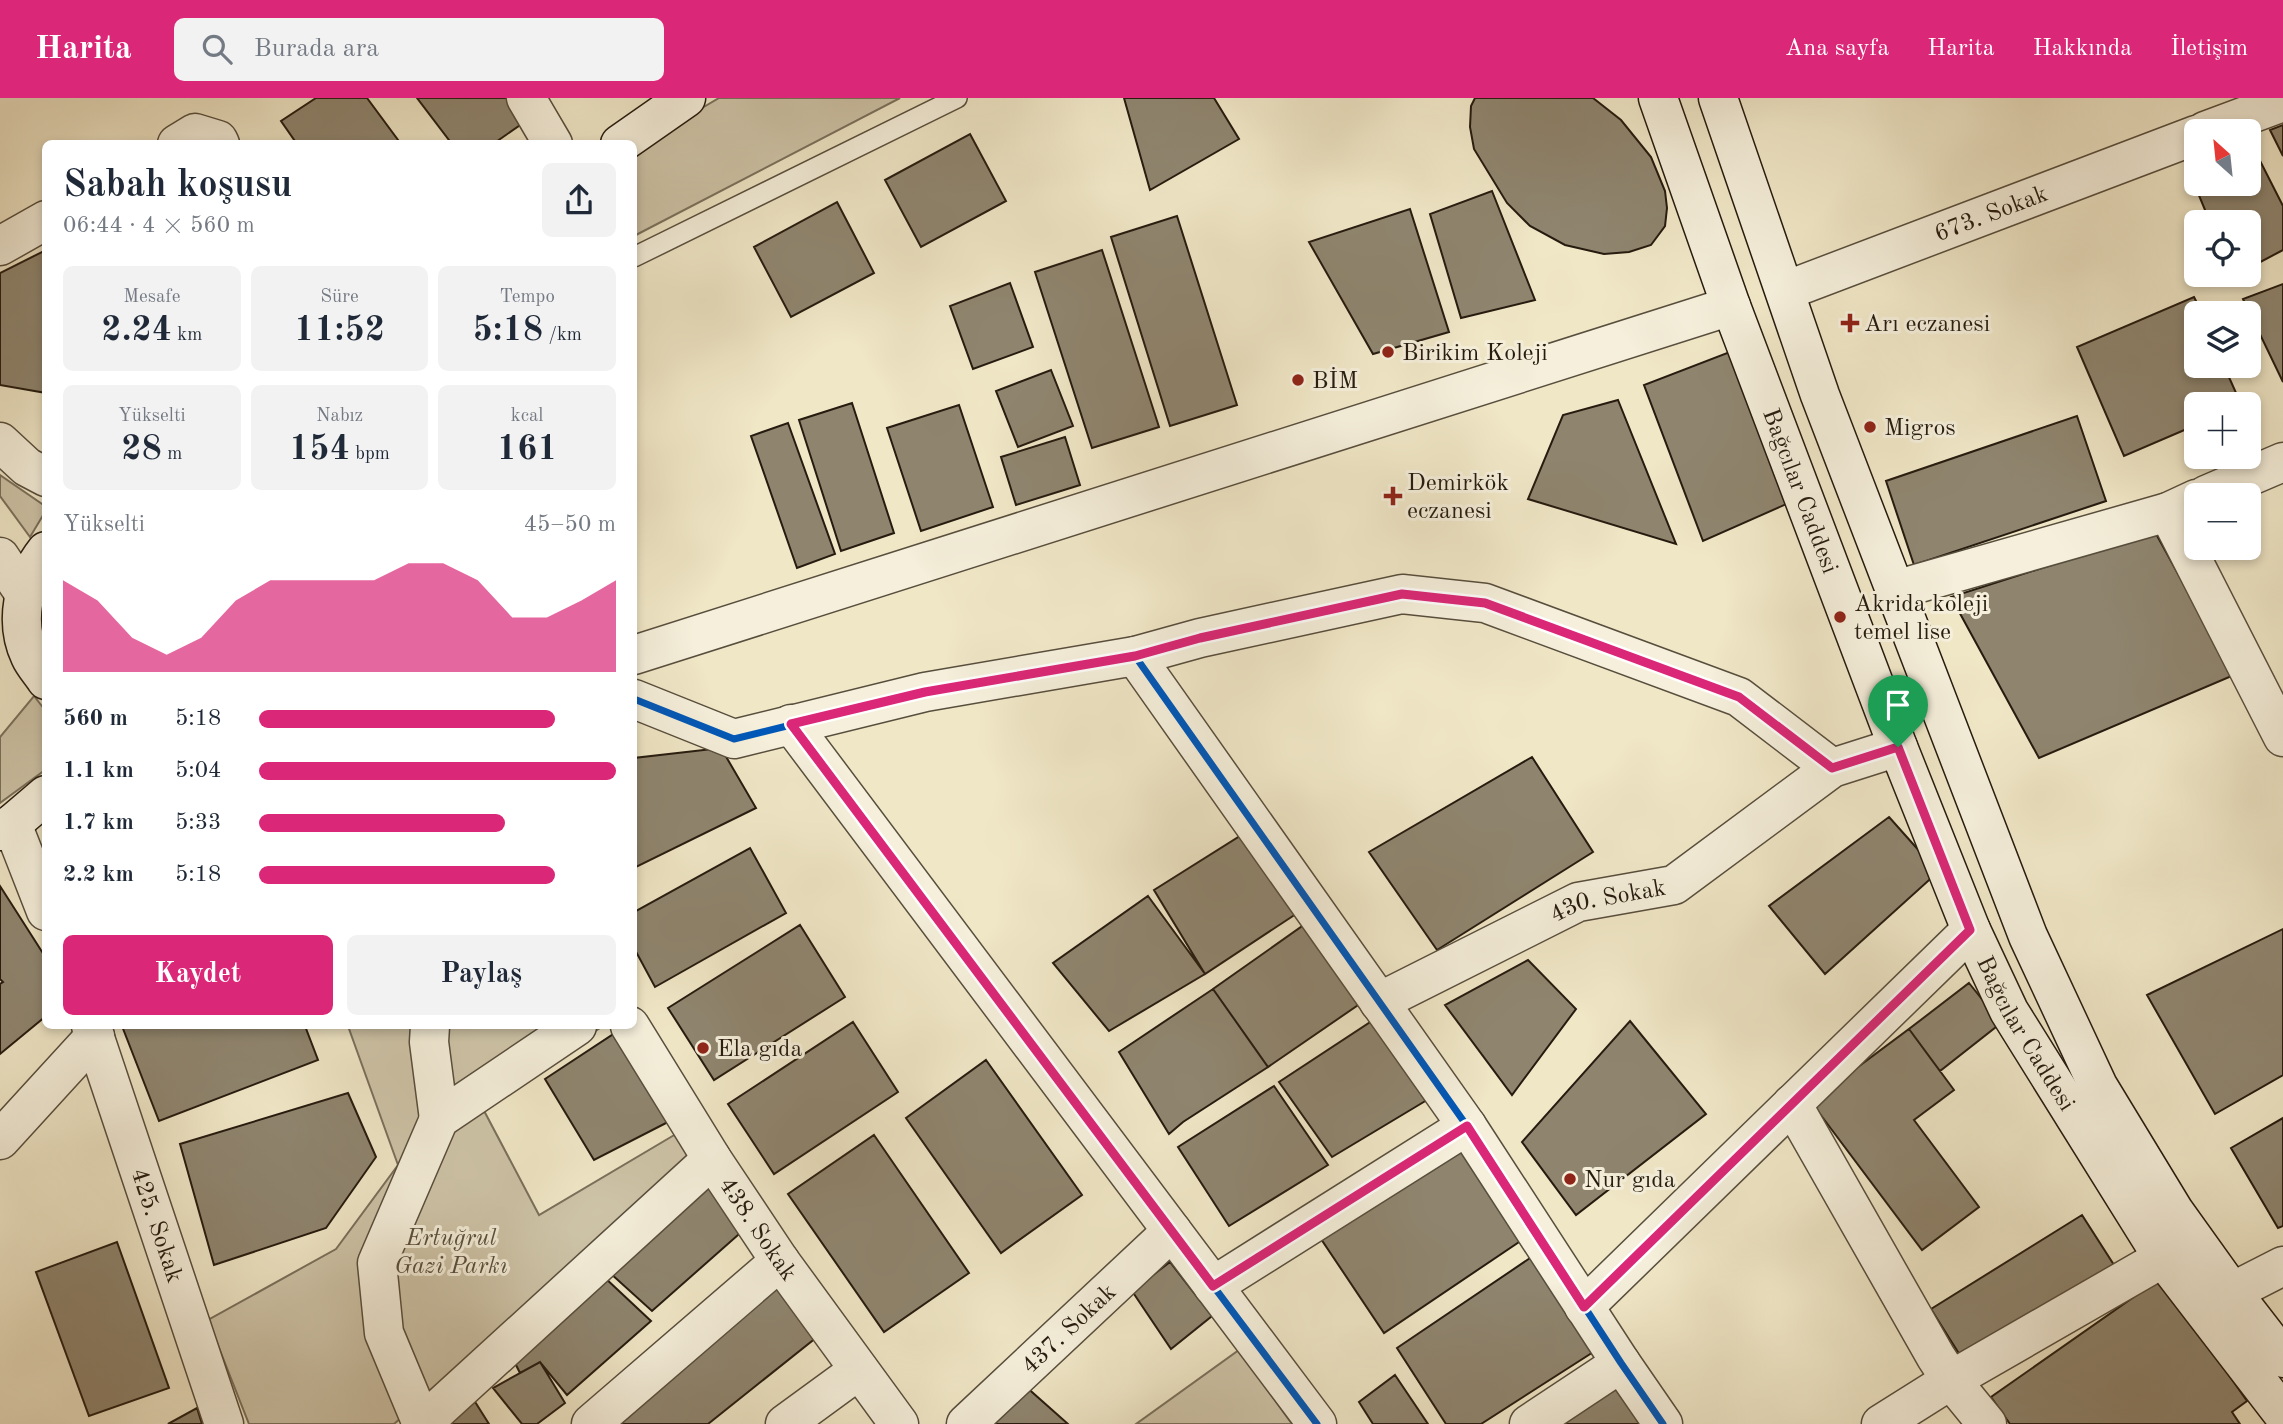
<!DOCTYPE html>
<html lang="tr">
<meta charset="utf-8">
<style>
body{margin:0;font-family:"Old Standard TT",serif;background:#f2f2f3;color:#1f2937;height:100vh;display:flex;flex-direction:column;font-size:26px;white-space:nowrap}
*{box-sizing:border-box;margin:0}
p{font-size:23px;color:#747a83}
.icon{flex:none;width:38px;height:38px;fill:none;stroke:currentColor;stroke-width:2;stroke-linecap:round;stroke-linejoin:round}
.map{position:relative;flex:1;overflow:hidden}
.sheet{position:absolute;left:42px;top:42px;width:595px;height:889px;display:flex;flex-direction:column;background:#fff;border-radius:10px;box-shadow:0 4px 10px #0003}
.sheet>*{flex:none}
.needle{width:46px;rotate:333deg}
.fabs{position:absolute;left:2184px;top:21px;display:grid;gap:14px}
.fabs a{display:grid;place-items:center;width:77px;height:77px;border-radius:10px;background:#fff;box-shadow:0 4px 10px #0003;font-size:35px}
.pin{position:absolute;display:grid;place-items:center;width:60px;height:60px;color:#fff;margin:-72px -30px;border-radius:50% 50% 50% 0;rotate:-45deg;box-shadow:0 0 7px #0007}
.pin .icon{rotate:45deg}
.round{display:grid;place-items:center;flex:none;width:74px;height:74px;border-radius:10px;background:#f2f2f3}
.summary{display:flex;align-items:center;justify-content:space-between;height:119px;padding:0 21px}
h1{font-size:38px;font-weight:800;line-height:52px}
.metrics{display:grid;grid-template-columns:repeat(3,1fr);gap:10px;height:119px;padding:7px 21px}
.metrics div{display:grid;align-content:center;border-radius:10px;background:#f2f2f3;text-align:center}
.metrics b{font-size:35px;font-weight:800}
.metrics small{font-size:19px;font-weight:400}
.metrics p{font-size:19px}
.chart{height:196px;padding:14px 21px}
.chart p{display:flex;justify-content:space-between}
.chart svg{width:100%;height:126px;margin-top:7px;fill:#db2777;opacity:.7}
.button{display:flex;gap:14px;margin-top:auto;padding:14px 21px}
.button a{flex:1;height:80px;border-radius:10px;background:#db2777;color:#fff;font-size:28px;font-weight:800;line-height:80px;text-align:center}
.button a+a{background:#f2f2f3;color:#1f2937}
ul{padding:0 21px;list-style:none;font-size:23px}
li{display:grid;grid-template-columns:112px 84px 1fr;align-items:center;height:52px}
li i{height:18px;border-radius:9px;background:#db2777}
header{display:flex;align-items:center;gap:42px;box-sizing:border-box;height:98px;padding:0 35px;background:#db2777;color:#fff}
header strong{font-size:33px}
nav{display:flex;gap:38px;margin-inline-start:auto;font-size:24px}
.search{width:490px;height:63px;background:#f2f2f3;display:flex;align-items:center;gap:18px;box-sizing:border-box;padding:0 24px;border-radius:10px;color:#747a83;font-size:26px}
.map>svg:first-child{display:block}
.green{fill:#cec4a8;stroke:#7a705c;stroke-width:2}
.building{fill:#8f856f;stroke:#261b0f;stroke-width:2}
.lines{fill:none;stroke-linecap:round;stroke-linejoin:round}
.service-casing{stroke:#584e3d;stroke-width:22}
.minor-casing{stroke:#584e3d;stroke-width:41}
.tertiary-casing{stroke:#584e3d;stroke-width:41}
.secondary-casing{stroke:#261b0f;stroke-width:41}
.service{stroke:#f5efdb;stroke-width:19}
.minor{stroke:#f5efdb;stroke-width:38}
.tertiary{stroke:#f5efdb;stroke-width:38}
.secondary{stroke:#f5efdb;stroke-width:38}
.cycleway-casing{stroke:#f5efdb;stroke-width:11}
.cycleway{stroke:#0057b8;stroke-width:7}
.route-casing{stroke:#fff;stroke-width:14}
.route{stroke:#db2777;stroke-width:9}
.poi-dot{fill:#8f2418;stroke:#f5efdb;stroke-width:2.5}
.labels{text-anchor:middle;stroke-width:6;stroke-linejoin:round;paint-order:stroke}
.street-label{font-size:24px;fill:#261b0f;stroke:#f5efdb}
.poi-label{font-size:24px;fill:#261b0f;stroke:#f5efdb;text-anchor:start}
.park-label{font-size:24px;font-style:italic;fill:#584e3d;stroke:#f5efdb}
</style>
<header>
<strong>Harita</strong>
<div class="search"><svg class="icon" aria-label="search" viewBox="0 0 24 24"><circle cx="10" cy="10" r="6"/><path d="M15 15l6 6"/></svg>Burada ara</div>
<nav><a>Ana sayfa</a><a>Harita</a><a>Hakkında</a><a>İletişim</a></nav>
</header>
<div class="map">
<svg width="2283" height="1326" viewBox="0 0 2283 1326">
<rect width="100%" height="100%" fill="#f0e7c7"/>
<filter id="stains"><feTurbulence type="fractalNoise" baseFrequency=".00286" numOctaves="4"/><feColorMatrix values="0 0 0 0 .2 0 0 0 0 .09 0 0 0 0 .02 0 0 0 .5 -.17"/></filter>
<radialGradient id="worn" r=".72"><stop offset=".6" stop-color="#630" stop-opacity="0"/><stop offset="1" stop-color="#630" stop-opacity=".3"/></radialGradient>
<path class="green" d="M 719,0 L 900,0 L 634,138 L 634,56 L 670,29 Z
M 0,377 L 45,408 L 45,414 L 30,439 L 0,398 Z
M 34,598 L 45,612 L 45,672 L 0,705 L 0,639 Z
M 348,928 L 603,928 L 481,1007 L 539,1117 L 676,1036 L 697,1063 L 394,1326 L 249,1326 L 208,1222 L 336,1151 L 398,1067 Z
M 1239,1252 L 1292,1326 L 1136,1326 Z"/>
<path class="building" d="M 316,0 L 367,0 L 401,46 L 297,46 L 281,23 Z
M 417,0 L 512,0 L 526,23 L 493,46 L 452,46 Z
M 1124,0 L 1214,0 L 1239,41 L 1150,92 Z
M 1475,0 L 1593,0 L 1621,22 L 1651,59 L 1665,93 L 1667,110 L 1665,128 L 1651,147 L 1629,154 L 1604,156 L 1565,147 L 1530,128 L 1507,105 L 1474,51 L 1470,29 L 1471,8 Z
M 2283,27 L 2283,58 L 2270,32 Z
M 970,36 L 1006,103 L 921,149 L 885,82 Z
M 2253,49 L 2283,108 L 2283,152 L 2249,170 L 2249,124 L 2210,124 L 2188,71 L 2196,68 L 2196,86 L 2249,86 L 2249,51 Z
M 1492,93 L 1535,202 L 1461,220 L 1430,116 Z
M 837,104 L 874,175 L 791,219 L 754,149 Z
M 1410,111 L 1449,234 L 1373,256 L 1309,144 Z
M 1177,118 L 1237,307 L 1170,328 L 1111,139 Z
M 46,152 L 46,295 L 0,287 L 0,175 Z
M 1102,152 L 1159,329 L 1092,350 L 1035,174 Z
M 1010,185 L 1033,249 L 973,271 L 950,208 Z
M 2283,186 L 2283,284 L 2243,201 Z
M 2194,199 L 2202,215 L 2196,215 L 2196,268 L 2224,268 L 2241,306 L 2196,306 L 2196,327 L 2124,358 L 2077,249 Z
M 1735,252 L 1791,404 L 1703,443 L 1644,287 Z
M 1051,272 L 1073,328 L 1018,349 L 996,293 Z
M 1618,302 L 1676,446 L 1528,401 L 1563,317 Z
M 852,305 L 894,435 L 841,453 L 799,322 Z
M 959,307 L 993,409 L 921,433 L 887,330 Z
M 2077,318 L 2106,403 L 1914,467 L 1886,383 Z
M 788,325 L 835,456 L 797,470 L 751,338 Z
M 1065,339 L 1080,387 L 1016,407 L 1001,359 Z
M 2155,434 L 2234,577 L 2039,660 L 1951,499 Z
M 721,650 L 756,710 L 634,770 L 634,660 Z
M 1532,659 L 1593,754 L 1437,852 L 1369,754 Z
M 1889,719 L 1938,774 L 1825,876 L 1769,808 Z
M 1248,733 L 1299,814 L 1205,876 L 1154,792 Z
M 750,750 L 786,815 L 655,889 L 634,850 L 634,814 Z
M 0,788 L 46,860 L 46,918 L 0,956 L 0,886 L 3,884 L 0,881 Z
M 1148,798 L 1205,876 L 1109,933 L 1053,865 Z
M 1308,824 L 1364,903 L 1268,969 L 1213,891 Z
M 800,827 L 845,899 L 714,982 L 668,910 Z
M 2283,831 L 2283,977 L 2215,1016 L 2147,897 Z
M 1528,862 L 1576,911 L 1512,997 L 1445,907 Z
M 1969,885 L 2001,925 L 1940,973 L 1909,931 Z
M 1213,891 L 1268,969 L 1183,1024 L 1169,1036 L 1119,954 Z
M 1375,921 L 1427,1002 L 1332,1059 L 1279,984 Z
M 1630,923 L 1706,1016 L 1576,1117 L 1522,1044 Z
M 853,924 L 898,994 L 774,1076 L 728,1006 Z
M 122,928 L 305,928 L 318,962 L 159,1023 Z
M 1909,931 L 1954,992 L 1914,1022 L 1979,1109 L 1922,1152 L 1811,1004 Z
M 615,935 L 668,1024 L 594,1062 L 545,981 Z
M 986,962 L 1082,1097 L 1001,1155 L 906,1020 Z
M 1274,988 L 1328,1067 L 1229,1128 L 1178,1049 Z
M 348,995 L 376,1059 L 326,1130 L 214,1167 L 180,1046 Z
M 2283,1020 L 2283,1128 L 2278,1130 L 2231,1050 Z
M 874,1037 L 969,1175 L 884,1234 L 788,1096 Z
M 1462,1041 L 1525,1140 L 1384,1235 L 1311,1126 Z
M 716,1067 L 747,1129 L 652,1213 L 599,1165 Z
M 2082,1117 L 2114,1167 L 1963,1262 L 1931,1211 Z
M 117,1144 L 169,1290 L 89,1318 L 36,1174 Z
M 1539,1154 L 1598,1251 L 1481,1326 L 1446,1326 L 1397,1250 Z
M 1170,1164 L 1212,1218 L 1171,1251 L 1132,1193 Z
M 603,1178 L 651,1223 L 567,1297 L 540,1264 L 520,1275 L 510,1255 Z
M 775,1178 L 817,1239 L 708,1326 L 606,1326 Z
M 2161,1180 L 2247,1303 L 2232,1314 L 2240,1326 L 2010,1326 L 1991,1299 Z
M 540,1264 L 565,1305 L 537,1326 L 522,1326 L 493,1290 Z
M 1618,1276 L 1648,1326 L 1548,1326 Z
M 1395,1277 L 1428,1326 L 1373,1326 L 1359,1304 Z
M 1015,1279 L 1068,1326 L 977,1326 Z
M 472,1299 L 489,1326 L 445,1326 Z
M 197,1310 L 202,1326 L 168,1326 Z"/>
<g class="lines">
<g class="service-casing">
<path id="service" d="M 634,159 L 957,0"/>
</g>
<g class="minor-casing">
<g id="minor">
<path d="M 526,0 L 553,46"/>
<path d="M 2205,33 L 2283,4"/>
<path d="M 177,46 L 195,35 L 218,42 L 220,46"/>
<path d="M 0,148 L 46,122"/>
<path id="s1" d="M 1785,193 L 2196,37"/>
<path d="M 2206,397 L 2283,364"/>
<path d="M 2168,414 L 2283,639"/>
<path d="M 1895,492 L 2168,414 L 2196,401"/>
<path d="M 634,557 L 1731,208"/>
<path d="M 1135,558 L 1467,1028 L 1621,1265 L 1663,1326"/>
<path d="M 634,601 L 734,641 L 925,594 L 1135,558 L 1200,540 L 1402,496 L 1485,505 L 1739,599 L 1832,670"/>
<path d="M 791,626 L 1317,1326"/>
<path d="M 12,726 L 46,813"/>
<path id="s2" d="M 1379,904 L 1578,804 L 1674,787 L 1832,670 L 1898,649"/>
<path id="s3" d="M 91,928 L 224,1326"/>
<path d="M 430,928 L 429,944 L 439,1021"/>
<path id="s4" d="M 630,928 L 712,1061 L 780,1163 L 899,1326"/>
<path d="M 1792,1006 L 1936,1259 L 1951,1282 L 1987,1326"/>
<path d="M 0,1042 L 95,938"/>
<path d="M 1213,1188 L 1467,1028"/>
<path d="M 2232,1194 L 2283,1168"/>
<path d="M 1584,1209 L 1971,832"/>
<path d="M 422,1326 L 384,1235 L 377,1165 L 439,1021 L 577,928"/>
<path d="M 422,1326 L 712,1061"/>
<path d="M 591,1326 L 780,1163"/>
<path d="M 785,1326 L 859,1272"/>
<path id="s5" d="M 966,1326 L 1172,1133"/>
<path d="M 1529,1326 L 1621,1265"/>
<path d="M 1881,1326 L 1951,1282 L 2163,1160"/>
</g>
</g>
<g class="tertiary-casing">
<path id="tertiary" d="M 0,344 L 27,369 L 46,379
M 0,459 L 24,495"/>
</g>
<g class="secondary-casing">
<g id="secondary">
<path id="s6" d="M 1658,0 L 1731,208 L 1898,649 L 1971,832 L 2009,913 L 2163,1160 L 2283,1316"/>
<path d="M 1718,0 L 1820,297 L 2028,838 L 2098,988 L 2174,1113 L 2232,1194 L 2283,1260"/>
<path d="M 620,46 L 686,0"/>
<path d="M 46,453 C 23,482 14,524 30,558 C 34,567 41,574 46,582"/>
<path d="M 0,733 L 12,726 L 46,697"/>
</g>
</g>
<use href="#service" class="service"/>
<use href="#minor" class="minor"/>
<use href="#tertiary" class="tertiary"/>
<use href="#secondary" class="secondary"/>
<g class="cycleway-casing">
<path id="cycleway" d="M 1135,558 L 1467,1028 L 1621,1265 L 1663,1326
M 634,601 L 734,641 L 925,594 L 1135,558 L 1200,540 L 1402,496 L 1485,505 L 1739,599 L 1832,670
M 791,626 L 1317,1326"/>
</g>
<use href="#cycleway" class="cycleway"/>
</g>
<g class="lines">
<g class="route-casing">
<path id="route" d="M 1402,496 L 1485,505 L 1739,599 L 1832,670 L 1898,649 L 1970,832 L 1584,1209 L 1467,1028 L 1213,1188 L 791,626 L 925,594 L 1135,558 L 1200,540 Z"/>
</g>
<use href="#route" class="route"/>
</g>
<g class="poi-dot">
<path d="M1846.5 214.5h7v7h7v7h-7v7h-7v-7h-7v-7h7z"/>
<circle cx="1388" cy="254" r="7"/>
<circle cx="1298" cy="282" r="7"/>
<circle cx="1870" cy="329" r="7"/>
<path d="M1389.5 387.5h7v7h7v7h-7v7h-7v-7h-7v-7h7z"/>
<circle cx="1840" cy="519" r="7"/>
<circle cx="703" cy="950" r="7"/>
<circle cx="1570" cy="1081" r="7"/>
</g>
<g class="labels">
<g class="street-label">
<text dy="8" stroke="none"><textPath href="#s1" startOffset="220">673. Sokak</textPath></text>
<text dy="8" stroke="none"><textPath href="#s6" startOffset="418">Bağcılar Caddesi</textPath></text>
<text dy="8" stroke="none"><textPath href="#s2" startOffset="252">430. Sokak</textPath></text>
<text dy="8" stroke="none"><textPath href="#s6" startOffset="1006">Bağcılar Caddesi</textPath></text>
<text dy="8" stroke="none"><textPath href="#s3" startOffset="210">425. Sokak</textPath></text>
<text dy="8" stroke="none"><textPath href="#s4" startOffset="240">438. Sokak</textPath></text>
<text dy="8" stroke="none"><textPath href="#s5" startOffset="140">437. Sokak</textPath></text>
</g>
<g class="poi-label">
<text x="1864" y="233">Arı eczanesi</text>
<text x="1402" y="262">Birikim Koleji</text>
<text x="1312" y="290">BİM</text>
<text x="1884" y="337">Migros</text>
<text x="1407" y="392">Demirkök<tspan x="1407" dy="28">eczanesi</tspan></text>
<text x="1854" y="513">Akrida koleji<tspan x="1854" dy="28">temel lise</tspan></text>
<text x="717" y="958">Ela gıda</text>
<text x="1584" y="1089">Nur gıda</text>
</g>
<g class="park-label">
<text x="451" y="1147">Ertuğrul<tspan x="451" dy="28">Gazi Parkı</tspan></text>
</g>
</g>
<rect width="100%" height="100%" filter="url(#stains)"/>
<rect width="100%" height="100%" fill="url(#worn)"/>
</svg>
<div class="fabs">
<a><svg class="needle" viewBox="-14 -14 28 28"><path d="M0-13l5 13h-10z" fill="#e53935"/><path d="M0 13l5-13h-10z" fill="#747a83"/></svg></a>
<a><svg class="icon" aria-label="locate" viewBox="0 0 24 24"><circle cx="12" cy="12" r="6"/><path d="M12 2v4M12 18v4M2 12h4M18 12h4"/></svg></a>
<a><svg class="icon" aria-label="layers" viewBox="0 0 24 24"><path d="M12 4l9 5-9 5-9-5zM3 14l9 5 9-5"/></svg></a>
<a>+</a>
<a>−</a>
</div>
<div class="pin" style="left:1898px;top:649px;background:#1e9e55"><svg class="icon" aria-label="arrive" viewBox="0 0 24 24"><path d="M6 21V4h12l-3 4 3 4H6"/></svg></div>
<section class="sheet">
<div class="summary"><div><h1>Sabah koşusu</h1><p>06:44 · 4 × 560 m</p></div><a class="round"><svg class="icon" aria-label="share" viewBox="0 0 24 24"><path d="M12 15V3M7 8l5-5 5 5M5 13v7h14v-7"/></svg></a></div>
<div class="metrics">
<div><p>Mesafe</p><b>2.24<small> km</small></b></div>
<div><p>Süre</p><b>11:52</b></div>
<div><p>Tempo</p><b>5:18<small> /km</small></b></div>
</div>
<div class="metrics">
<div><p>Yükselti</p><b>28<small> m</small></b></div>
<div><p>Nabız</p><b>154<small> bpm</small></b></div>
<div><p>kcal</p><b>161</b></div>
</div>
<div class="chart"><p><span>Yükselti</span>45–50 m</p>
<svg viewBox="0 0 160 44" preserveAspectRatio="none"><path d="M0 44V12L10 19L20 32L30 38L40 32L50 19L60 12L70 12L80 12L90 12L100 6L110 6L120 12L130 25L140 25L150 19L160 12V44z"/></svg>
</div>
<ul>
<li><b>560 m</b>5:18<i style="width:83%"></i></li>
<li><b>1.1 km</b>5:04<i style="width:100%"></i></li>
<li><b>1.7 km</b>5:33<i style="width:69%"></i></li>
<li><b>2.2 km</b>5:18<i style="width:83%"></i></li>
</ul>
<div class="button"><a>Kaydet</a><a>Paylaş</a></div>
</section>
</div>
